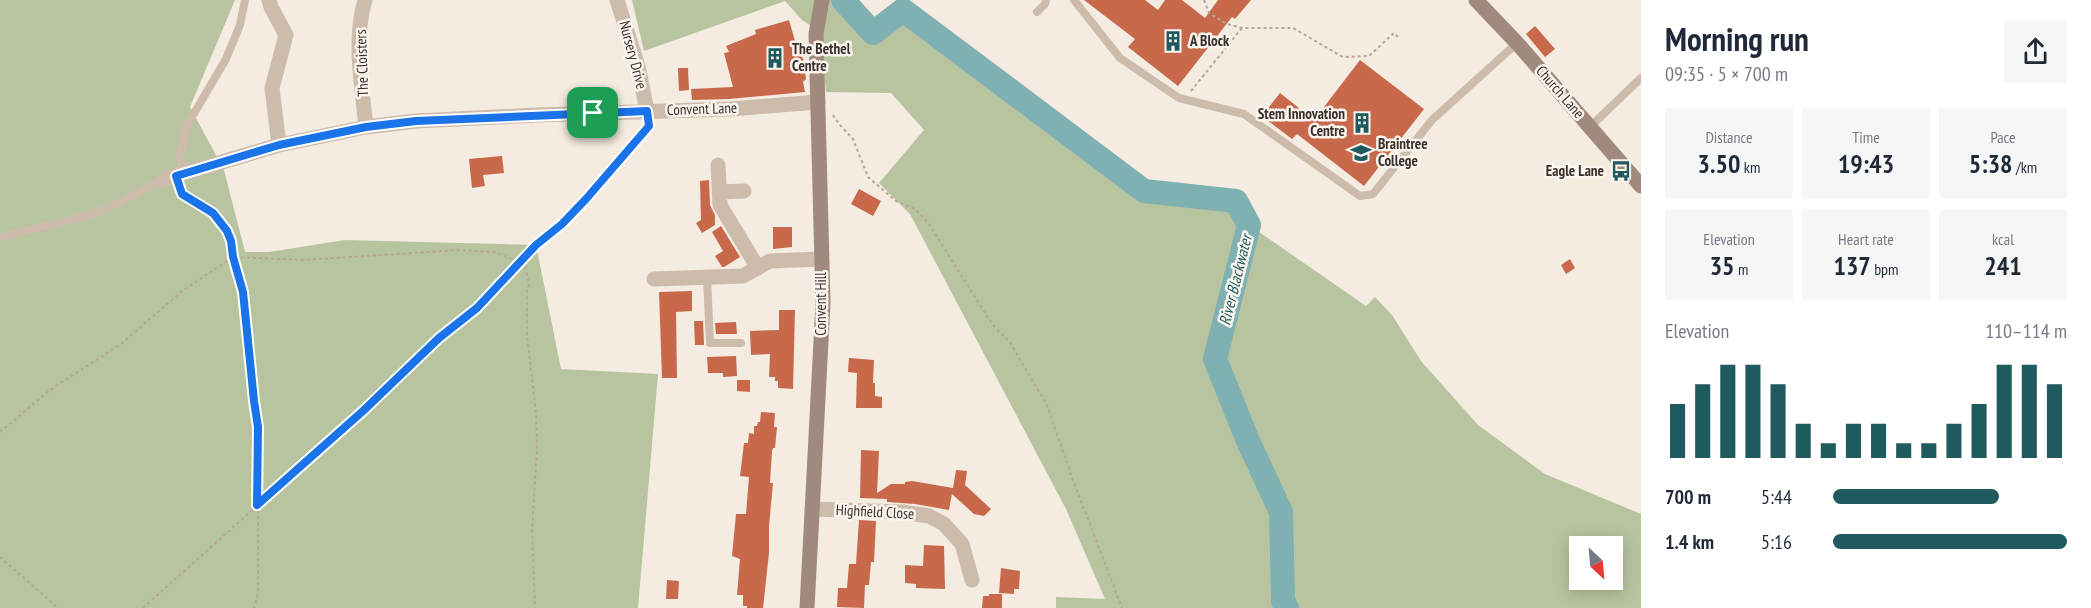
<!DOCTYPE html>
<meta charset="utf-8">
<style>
body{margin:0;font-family:"PT Sans Narrow",sans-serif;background:#f6f6f7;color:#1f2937;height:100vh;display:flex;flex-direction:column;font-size:22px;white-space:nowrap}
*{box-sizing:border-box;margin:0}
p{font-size:20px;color:#747a83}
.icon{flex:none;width:33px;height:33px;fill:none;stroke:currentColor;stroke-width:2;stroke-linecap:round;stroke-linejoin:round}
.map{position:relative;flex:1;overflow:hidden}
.panel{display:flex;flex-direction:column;background:#fff;width:450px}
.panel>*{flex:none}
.needle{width:39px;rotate:154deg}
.tools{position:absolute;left:1569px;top:536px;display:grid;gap:12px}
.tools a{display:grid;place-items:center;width:54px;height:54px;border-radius:0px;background:#fff;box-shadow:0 3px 15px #0003;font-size:30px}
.pin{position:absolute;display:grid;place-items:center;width:51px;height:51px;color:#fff;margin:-26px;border-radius:12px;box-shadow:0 3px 9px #0006}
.round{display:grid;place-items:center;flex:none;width:63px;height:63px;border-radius:0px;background:#f6f6f7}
.overview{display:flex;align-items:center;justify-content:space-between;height:102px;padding:0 24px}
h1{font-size:33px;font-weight:700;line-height:45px}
.metrics{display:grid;grid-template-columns:repeat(3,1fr);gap:9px;height:102px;padding:6px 24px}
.metrics div{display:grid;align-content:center;border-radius:0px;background:#f6f6f7;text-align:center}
.metrics b{font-size:26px;font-weight:700}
.metrics small{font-size:16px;font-weight:400}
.metrics p{font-size:16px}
.chart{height:168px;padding:12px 24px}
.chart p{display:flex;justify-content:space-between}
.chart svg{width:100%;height:108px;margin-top:6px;stroke:#1f5a5e;stroke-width:6}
ul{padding:0 24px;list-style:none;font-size:20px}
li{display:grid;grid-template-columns:96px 72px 1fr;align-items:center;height:45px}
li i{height:15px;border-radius:8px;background:#1f5a5e}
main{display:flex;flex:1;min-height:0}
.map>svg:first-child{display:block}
.green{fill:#b8c4a0;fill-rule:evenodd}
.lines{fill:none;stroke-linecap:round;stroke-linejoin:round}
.river{stroke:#7fb0b2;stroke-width:24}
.building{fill:#c8694b}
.path{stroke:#b9a596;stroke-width:2;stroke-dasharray:3 3;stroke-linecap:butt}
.lane{stroke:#cdbbac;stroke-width:8}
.street{stroke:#cdbbac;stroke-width:15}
.secondary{stroke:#a18a7d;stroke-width:15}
.route-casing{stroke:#fff;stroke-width:12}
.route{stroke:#1a73e8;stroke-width:8}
.labels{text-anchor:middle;stroke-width:5;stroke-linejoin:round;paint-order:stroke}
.poi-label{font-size:15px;font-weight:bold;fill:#3b302b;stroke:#fbf5ee;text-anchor:start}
.street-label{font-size:15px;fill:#3b302b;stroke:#fbf5ee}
.water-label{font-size:16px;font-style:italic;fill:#1f5a5e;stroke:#fbf5ee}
</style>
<main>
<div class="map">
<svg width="1641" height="608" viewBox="0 0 1641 608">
<rect width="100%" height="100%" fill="#f4ebe1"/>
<path class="green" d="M 0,0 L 235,0 L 190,107 L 224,170 L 245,252 L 269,252 L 345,240 L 536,245 L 561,369 L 658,374 L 638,608 L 0,608 Z
M 632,0 L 843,0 L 873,33 L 903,10 L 1143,191 L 1236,201 L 1249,225 L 1366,306 L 1375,297 L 1392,315 L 1421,361 L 1478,425 L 1545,474 L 1641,514 L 1641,608 L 1056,608 L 1056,597 L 1105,599 L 1066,509 L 910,214 L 879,183 L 924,130 L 891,93 L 826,92 L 819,31 L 802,20 L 785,1 L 644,51 ZM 1580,546 L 1612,546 L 1612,579 L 1580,579 Z"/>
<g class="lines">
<path class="river" d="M 843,0 L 873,33 L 903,10 L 1144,191 L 1236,201 L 1249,225 L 1215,359 L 1248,441 L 1281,512 L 1283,601 L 1287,608"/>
</g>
<path class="building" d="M 1084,0 L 1145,0 L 1158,10 L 1165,0 L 1182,0 L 1205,18 L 1218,0 L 1251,0 L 1235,19 L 1232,17 L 1178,86 L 1128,47 L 1135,39 Z
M 789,20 L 799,55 L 803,58 L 806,79 L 803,82 L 805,92 L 729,99 L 692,100 L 691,89 L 733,87 L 724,53 L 729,52 L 726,46 L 756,34 L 755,30 Z
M 1535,26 L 1555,49 L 1545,57 L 1526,34 Z
M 1360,60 L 1424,109 L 1364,186 L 1297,134 L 1292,139 L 1262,116 L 1280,93 L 1314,120 Z
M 678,68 L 688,68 L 689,90 L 679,91 Z
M 502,156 L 504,173 L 483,175 L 485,186 L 472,188 L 469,159 Z
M 709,180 L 710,205 L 715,215 L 715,225 L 702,233 L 696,223 L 701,220 L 700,181 Z
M 859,189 L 881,201 L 873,216 L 851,204 Z
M 721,226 L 740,257 L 724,267 L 722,267 L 715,256 L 723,251 L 712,232 Z
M 773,227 L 792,227 L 792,247 L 773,249 Z
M 1570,259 L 1575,268 L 1566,274 L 1561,265 Z
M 692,291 L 692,311 L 676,312 L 677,378 L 662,378 L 659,292 Z
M 779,310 L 795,310 L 793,389 L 778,388 L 778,381 L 775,381 L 775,377 L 769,377 L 770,354 L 751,355 L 750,331 L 779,330 Z
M 694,321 L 703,321 L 704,345 L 695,345 Z
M 736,322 L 737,334 L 716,334 L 715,323 Z
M 736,356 L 737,376 L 723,377 L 723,373 L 708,373 L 707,357 Z
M 849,358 L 874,360 L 873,383 L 875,383 L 875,396 L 882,397 L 882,408 L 856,408 L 857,373 L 848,372 Z
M 737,380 L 750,380 L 750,392 L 737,391 Z
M 761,412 L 775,413 L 774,427 L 777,427 L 775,448 L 773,448 L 772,451 L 770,483 L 773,483 L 769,526 L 769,553 L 763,608 L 747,608 L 747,606 L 743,606 L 743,595 L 737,595 L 740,559 L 732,556 L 736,514 L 746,514 L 749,477 L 740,476 L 744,443 L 748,443 L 749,433 L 754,434 L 754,426 L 757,426 L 758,422 L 760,422 Z
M 861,450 L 879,451 L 877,493 L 891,484 L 905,484 L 905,482 L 912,481 L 953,488 L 949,510 L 915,504 L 887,502 L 887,499 L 860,498 Z
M 956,470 L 967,471 L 965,485 L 991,509 L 984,516 L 974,514 L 952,494 Z
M 859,520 L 876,521 L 874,562 L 871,562 L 869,585 L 865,585 L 864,608 L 837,607 L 838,588 L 847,588 L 849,564 L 856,564 Z
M 924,545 L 944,546 L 945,589 L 916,588 L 916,584 L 905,583 L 905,565 L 923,566 Z
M 1001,568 L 1020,571 L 1019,589 L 1014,589 L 1014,594 L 999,593 Z
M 667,580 L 679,581 L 678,599 L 666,599 Z
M 989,594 L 1002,594 L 1002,608 L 982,608 L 983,596 L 989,596 Z"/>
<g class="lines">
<path class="path" d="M 1204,0 L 1209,13 L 1227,24 L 1242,28 L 1293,28 L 1343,57 L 1369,56 L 1394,33 L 1398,37
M 1191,91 L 1242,28
M 833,115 L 839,124 L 853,139 L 868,177 L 896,201 L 915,209 L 929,224 L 992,324 L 1011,344 L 1047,405 L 1071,475 L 1122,608
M 180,188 L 182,194 L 213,213 L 227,231 L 231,241 L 233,257 L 243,292 L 253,401 L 258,427 L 258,593 L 254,608
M 0,432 L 50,390 L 121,344 L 182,291 L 233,257 L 304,260 L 459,250 L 494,252 L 519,262 L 524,259 L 529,285 L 527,292 L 527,335 L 536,412 L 537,448 L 532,532 L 535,608
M 0,557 L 58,608
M 143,608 L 363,411 L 439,338 L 477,308 L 536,245 L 562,224 L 586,199 L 649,126"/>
<path class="lane" d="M 1074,0 L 1120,58 L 1179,98 L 1244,114 L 1360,196 L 1373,194 L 1432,120 L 1517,43
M 1037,12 L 1045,4 L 1046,0
M 1591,126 L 1641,78
M 184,173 L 180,155 L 186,127 L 226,59 L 240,25 L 245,0
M 0,238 C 31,227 64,224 95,213 C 118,205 140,191 162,180
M 707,278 L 710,343 L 741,343"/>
<path class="street" d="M 269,0 L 271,7 L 286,35 L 272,88 L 279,145
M 365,0 C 353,40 362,86 366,127
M 617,0 L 638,66 L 647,111
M 718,165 L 720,205 L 758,268
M 162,180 L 279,145 L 366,127 L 416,121 L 538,115 L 730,109 L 818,102
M 719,192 L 744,191
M 654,279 L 743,276 L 770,261 L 821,259
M 812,509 L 902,512 L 929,516 L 944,524 L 962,544 L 972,580"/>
<path class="secondary" d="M 1476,0 L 1517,43 L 1641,186
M 807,608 L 823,303 L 816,34 L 822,0"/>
</g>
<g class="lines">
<g class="route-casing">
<path id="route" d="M 647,111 L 649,126 L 586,199 L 562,224 L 536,245 L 477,308 L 439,338 L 363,411 L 257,505 L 258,427 L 254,401 L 243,292 L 233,257 L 231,241 L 227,231 L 213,213 L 182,194 L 176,176 L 279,145 L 366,127 L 416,121 Z"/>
</g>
<use href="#route" class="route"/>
</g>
<defs>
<g id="building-bare" transform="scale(1.62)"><path d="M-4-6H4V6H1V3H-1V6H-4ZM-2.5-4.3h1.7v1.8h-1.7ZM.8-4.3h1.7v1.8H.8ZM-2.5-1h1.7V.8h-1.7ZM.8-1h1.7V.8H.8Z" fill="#1f5a5e" stroke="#fbf5ee" stroke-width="2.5" paint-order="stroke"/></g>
<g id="university-bare" transform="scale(1.62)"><path d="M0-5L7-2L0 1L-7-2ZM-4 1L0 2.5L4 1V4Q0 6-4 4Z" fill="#1f5a5e" stroke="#fbf5ee" stroke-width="2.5" paint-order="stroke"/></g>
<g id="bus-bare" transform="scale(1.62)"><path d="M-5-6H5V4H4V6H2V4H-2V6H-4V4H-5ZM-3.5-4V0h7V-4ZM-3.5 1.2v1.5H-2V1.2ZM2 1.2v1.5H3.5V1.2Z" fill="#1f5a5e" stroke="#fbf5ee" stroke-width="2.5" paint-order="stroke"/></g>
</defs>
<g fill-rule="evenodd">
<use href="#building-bare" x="1173" y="41"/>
<use href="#building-bare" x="775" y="58"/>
<use href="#building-bare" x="1362" y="123"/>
<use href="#university-bare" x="1361" y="153"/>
<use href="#bus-bare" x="1621" y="171"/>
</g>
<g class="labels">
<g class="poi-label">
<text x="1190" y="46">A Block</text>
<text x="792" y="54">The Bethel<tspan x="792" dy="17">Centre</tspan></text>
<text x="1345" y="119" text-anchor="end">Stem Innovation<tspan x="1345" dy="17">Centre</tspan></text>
<text x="1378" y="149">Braintree<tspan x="1378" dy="17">College</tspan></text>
<text x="1604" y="176" text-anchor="end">Eagle Lane</text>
</g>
<g class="street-label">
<text transform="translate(633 55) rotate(75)" y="5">Nursery Drive</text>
<text transform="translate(362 63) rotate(-92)" y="5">The Cloisters</text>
<text transform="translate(1560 92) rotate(49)" y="5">Church Lane</text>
<text transform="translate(702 109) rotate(-2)" y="5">Convent Lane</text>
<text transform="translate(821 304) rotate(-90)" y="5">Convent Hill</text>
<text transform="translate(875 512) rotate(3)" y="5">Highfield Close</text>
</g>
<g class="water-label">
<text transform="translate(1235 280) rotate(-76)" y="6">River Blackwater</text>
</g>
</g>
</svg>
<div class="tools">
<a><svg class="needle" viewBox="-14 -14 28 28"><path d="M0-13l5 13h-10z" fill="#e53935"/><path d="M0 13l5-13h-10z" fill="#747a83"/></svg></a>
</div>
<div class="pin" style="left:593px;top:113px;background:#1e9e55"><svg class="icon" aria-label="arrive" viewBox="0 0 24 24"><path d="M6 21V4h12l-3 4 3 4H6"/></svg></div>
</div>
<section class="panel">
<div class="overview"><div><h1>Morning run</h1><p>09:35 · 5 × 700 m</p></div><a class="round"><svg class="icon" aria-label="share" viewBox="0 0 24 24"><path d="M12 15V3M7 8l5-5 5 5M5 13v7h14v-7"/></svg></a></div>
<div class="metrics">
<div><p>Distance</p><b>3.50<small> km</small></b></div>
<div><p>Time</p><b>19:43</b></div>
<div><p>Pace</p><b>5:38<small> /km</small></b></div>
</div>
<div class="metrics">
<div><p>Elevation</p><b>35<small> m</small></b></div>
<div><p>Heart rate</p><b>137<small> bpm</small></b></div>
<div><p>kcal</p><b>241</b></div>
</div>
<div class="chart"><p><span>Elevation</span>110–114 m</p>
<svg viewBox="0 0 160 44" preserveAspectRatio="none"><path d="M5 44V22M15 44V14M25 44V6M35 44V6M45 44V14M55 44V30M65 44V38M75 44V30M85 44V30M95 44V38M105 44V38M115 44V30M125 44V22M135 44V6M145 44V6M155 44V14"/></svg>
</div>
<ul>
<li><b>700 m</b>5:44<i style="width:71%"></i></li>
<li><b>1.4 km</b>5:16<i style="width:100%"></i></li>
</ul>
</section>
</main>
